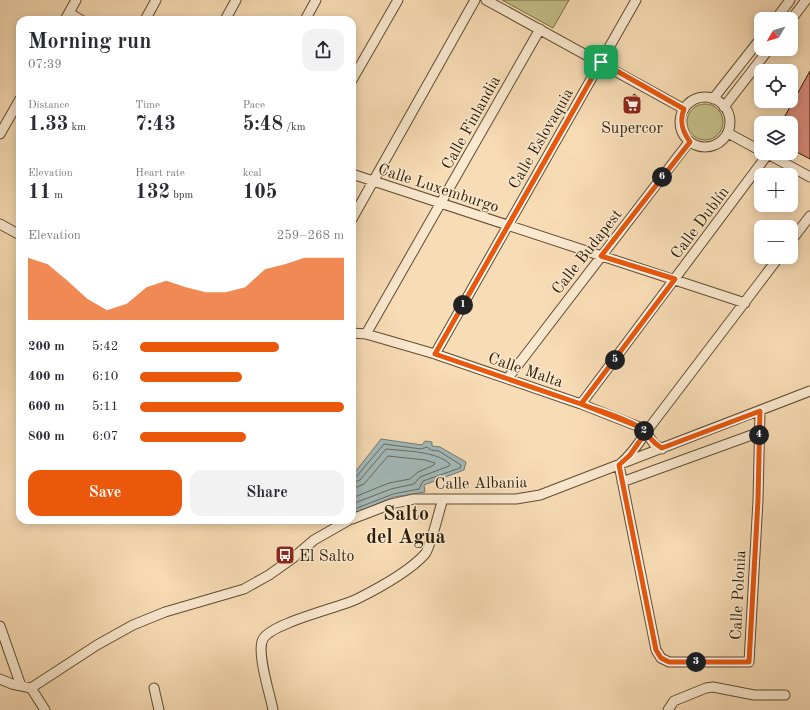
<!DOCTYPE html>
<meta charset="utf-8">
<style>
body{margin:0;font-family:"Old Standard TT",serif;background:#f2f2f3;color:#2b2b33;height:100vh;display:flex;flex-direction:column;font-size:15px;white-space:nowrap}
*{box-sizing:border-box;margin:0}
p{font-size:13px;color:#7c7c81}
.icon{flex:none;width:22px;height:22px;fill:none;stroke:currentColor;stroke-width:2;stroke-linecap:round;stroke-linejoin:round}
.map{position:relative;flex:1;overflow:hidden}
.side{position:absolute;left:16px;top:16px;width:340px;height:508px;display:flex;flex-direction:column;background:#fff;border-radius:12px;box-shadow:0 2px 10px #0003}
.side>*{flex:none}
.needle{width:26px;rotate:232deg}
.controls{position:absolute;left:754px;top:12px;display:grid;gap:8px}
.controls a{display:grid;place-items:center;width:44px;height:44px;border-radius:8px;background:#fff;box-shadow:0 2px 10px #0003;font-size:20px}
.pin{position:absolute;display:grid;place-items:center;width:34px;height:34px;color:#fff;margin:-17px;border-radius:8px;box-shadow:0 2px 6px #0006}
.km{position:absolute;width:20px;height:20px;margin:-10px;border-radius:50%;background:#222;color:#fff;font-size:11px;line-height:20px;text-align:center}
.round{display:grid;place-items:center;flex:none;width:42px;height:42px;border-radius:12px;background:#f2f2f3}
.head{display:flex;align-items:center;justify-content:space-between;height:68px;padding:0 12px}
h1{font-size:22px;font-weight:700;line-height:30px}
.figures{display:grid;grid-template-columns:repeat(3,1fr);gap:6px;height:68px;padding:4px 12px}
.figures div{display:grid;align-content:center}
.figures b{font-size:20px;font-weight:700}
.figures small{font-size:11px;font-weight:400}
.figures p{font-size:11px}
.chart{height:112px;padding:8px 12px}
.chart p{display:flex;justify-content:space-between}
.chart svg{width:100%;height:72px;margin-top:4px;fill:#ea580c;opacity:.7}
.action{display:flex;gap:8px;margin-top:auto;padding:8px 12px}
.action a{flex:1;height:46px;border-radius:12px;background:#ea580c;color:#fff;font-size:16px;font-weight:700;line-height:46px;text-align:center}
.action a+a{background:#f2f2f3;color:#2b2b33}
ul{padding:0 12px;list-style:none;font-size:13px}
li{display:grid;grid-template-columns:64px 48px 1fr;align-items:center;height:30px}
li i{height:10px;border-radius:5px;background:#ea580c}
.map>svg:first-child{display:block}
.green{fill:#c4be88;stroke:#786d46}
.water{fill:#a3b9b9;stroke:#737a71}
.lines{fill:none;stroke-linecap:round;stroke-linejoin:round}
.shore{stroke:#686a5f;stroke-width:1}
.building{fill:#d98c7b;stroke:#2c1c05}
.street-casing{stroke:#5f4c31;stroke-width:11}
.street{stroke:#fae8cf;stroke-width:9}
.route-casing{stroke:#fff;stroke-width:8}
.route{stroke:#ea580c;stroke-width:5}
.labels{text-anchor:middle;stroke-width:3;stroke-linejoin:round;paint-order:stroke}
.street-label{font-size:16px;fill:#2c1c05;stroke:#fae8cf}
.poi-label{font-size:16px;fill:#2c1c05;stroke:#fae8cf}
.district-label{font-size:20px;font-weight:bold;fill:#2c1c05;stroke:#fae8cf}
</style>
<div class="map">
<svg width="810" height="710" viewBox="0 0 810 710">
<rect width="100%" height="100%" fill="#f8dcb5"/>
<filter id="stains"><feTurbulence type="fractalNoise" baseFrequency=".005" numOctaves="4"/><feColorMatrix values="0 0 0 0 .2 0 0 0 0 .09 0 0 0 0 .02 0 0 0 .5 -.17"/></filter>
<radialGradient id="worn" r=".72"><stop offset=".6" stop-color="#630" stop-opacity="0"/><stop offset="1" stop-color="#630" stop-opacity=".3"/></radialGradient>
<path class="green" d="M 502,0 L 569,0 L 553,28 Z
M687 122a18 18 0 1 1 36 0a18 18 0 1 1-36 0Z"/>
<path class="water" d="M 381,439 L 422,445 L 425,441 L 432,442 L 432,446 L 440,447 L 466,462 L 464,470 L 424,485 L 425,492 L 394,497 L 352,514 L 352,476 Z"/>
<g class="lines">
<path class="shore" d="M 352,477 L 357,476 L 384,444 L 421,449 L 427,447 L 431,450 L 439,451 L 461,465 L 460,468 L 423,481 L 419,489 L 393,494 L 352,510
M 352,483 L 360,480 L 386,449 C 405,451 436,451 450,464 L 449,466 L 420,477 L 414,484 L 391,489 L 352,504
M 352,489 L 364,484 L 388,456 L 425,460 L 435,463 L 434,465 L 418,472 L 410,479 L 389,483 L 352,498"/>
</g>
<path class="building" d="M 810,71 L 810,159 L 791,149 L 791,123 L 781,123 Z
M 634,94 L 640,98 L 631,114 L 624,111 Z"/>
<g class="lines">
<g class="street-casing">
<path id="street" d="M 486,0 L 684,109
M 69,13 L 81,20
M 776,19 L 790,0
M 65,20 L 76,0
M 145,20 L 156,0
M 225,20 L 236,0
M 305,20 L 316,0
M 791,20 L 806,0
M 352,80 L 398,0
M680 122a25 25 0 1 1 50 0a25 25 0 1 1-50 0Z
M 713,99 L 761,38
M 724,107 L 769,49
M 728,133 L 761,151
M 0,134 L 20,99
M 766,153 L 810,177
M 352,174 L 745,303
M 352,219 L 475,0
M 0,224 L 20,235
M 791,241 L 810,216
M 352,333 L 366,334 L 435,354 L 581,404 L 637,426 L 646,432 L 654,444 L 662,449
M 366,334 L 540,29
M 435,354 L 636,0
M 508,378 L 689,142
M 581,404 L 768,154
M 760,411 L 758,500 L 749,662 L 669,662 L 661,658 L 656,650 L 619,465 C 631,455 638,445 646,432 L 779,257
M 622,482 L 760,432
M 352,519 L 391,504 L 414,499 L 516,499 L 540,495 L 810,391
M 0,626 L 21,686
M 0,679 L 12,684 L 31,688 L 97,645 L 133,625 L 165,612 L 244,589 L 269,575 L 293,558 L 314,540 L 349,520
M 31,688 L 45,710
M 154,688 L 159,710
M 273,710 C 270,694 256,652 263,639 C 272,623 338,608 357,599 C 379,588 409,572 425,554 C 431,547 439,510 443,499
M 668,710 L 674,701 L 706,688 L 713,687 L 754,695 L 785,695"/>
</g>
<use href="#street" class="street"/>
</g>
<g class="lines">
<g class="route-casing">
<path id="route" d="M 601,62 L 435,354 L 581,404 L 637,426 L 646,432 L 630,455 L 619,465 L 656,650 L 661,658 L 669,662 L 749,662 L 758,500 L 760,411 L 662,448 C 649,441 648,431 637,426 C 620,416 599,411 581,404 L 675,279 L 601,256 L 690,142 C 682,131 679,121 684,109 L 601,62"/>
</g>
<use href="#route" class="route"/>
</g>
<defs>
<g id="supermarket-square" transform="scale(1)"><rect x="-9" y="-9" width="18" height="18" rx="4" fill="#8f2418" stroke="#fae8cf"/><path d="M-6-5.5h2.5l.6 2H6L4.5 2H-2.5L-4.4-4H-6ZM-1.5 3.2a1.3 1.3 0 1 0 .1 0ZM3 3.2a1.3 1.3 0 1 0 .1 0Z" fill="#fff"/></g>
<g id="bus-square" transform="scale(1)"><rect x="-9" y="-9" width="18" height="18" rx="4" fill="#8f2418" stroke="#fae8cf"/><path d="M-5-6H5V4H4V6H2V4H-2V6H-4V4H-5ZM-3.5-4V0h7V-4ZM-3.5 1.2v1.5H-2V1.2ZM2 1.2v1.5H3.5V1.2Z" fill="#fff"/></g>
</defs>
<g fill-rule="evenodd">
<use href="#supermarket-square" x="632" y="105"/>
<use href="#bus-square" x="285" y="555"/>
</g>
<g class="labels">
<g class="street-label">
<text transform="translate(470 122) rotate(-61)" y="6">Calle Finlandia</text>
<text transform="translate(540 138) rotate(-60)" y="6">Calle Eslovaquia</text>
<text transform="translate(439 187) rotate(18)" y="6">Calle Luxemburgo</text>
<text transform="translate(699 222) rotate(-53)" y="6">Calle Dublín</text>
<text transform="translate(586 251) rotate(-52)" y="6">Calle Budapest</text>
<text transform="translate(526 369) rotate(19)" y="6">Calle Malta</text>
<text transform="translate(481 482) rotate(-1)" y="6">Calle Albania</text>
<text transform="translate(737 595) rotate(-87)" y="6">Calle Polonia</text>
</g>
<g class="poi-label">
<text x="632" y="133">Supercor</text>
<text x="299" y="561" text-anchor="start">El Salto</text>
</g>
<g class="district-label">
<text x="406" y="520">Salto<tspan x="406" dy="23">del Agua</tspan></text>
</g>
</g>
<rect width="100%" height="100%" filter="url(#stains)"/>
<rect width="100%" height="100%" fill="url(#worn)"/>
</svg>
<div class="controls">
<a><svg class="needle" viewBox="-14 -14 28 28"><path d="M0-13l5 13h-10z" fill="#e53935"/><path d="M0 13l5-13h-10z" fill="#7c7c81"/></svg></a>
<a><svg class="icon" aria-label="locate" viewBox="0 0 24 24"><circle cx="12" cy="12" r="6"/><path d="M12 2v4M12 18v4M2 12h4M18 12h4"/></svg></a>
<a><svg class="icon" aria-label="layers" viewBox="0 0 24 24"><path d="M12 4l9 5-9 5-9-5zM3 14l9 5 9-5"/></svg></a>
<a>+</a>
<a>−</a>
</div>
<div class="pin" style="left:601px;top:62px;background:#1e9e55"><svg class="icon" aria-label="arrive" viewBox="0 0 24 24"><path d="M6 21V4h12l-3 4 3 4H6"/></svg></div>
<b class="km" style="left:463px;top:305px">1</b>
<b class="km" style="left:644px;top:431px">2</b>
<b class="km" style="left:696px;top:662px">3</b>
<b class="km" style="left:759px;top:435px">4</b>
<b class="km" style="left:615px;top:360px">5</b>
<b class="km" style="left:662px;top:177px">6</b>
<section class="side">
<div class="head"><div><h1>Morning run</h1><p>07:39</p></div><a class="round"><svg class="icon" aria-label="share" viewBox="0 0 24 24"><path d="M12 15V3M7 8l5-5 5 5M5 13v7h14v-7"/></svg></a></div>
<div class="figures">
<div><p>Distance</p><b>1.33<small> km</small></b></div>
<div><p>Time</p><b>7:43</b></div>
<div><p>Pace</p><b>5:48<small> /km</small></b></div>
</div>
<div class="figures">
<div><p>Elevation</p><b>11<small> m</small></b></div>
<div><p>Heart rate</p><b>132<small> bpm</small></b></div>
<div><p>kcal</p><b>105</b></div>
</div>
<div class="chart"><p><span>Elevation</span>259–268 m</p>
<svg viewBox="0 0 160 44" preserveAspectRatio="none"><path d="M0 44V6L10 10L20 20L30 31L40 38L50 34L60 24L70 20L80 24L90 27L100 27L110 24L120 13L130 10L140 6L150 6L160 6V44z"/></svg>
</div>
<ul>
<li><b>200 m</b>5:42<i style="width:68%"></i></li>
<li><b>400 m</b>6:10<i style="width:50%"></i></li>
<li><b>600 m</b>5:11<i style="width:100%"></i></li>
<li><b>800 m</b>6:07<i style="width:52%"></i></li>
</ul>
<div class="action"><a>Save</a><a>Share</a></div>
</section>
</div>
